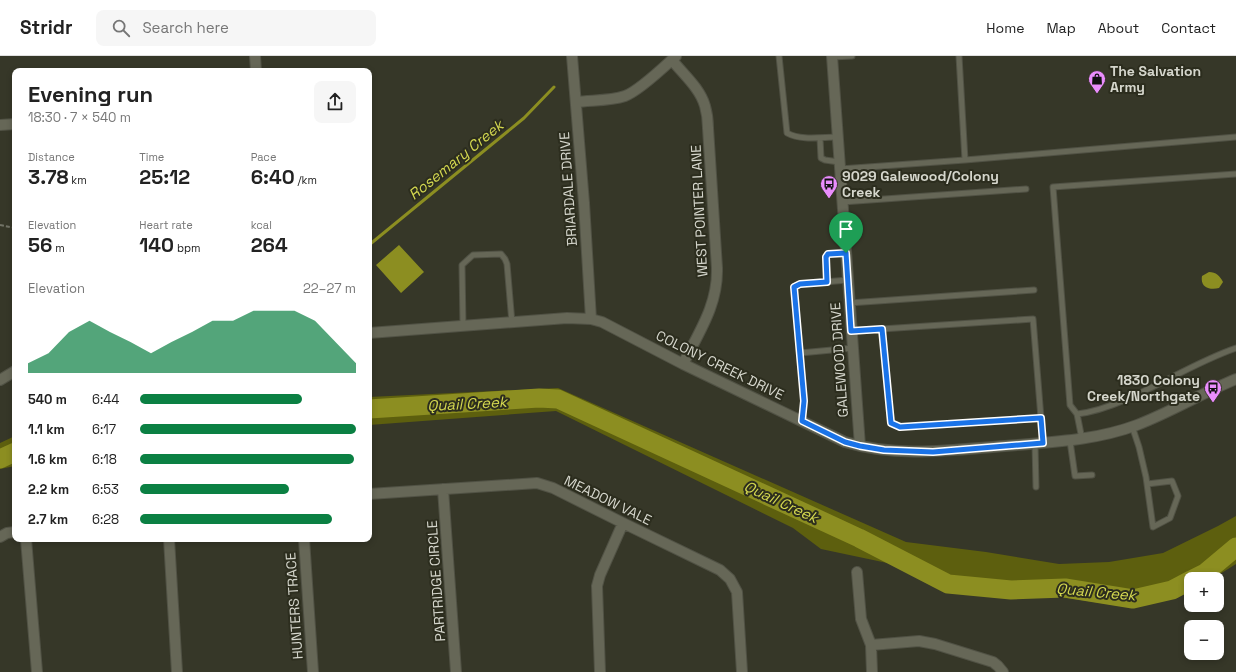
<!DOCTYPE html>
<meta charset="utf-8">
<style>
body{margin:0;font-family:"Space Grotesk",sans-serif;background:#f6f6f6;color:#222;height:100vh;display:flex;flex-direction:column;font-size:15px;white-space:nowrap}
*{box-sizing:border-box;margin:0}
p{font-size:13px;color:#767676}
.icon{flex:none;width:22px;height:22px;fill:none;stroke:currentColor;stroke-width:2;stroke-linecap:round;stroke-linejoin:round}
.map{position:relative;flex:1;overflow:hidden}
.drawer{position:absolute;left:12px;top:12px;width:360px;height:474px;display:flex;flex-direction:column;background:#fff;border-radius:8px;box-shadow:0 2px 6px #0003}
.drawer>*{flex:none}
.controls{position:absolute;left:1184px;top:516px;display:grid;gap:8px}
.controls a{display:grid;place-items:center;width:40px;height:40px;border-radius:8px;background:#fff;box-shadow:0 2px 6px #0003;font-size:20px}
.pin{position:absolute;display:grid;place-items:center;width:34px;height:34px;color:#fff;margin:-41px -17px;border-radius:50% 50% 50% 0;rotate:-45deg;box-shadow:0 0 4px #0007}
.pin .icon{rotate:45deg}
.round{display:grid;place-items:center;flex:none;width:42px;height:42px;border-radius:8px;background:#f6f6f6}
.head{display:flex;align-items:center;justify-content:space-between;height:68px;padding:0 16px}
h1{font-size:22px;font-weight:800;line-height:30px}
.metrics{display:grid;grid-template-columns:repeat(3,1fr);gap:6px;height:68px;padding:4px 16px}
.metrics div{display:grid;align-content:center}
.metrics b{font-size:20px;font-weight:800}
.metrics small{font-size:11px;font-weight:400}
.metrics p{font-size:11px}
.chart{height:112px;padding:8px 16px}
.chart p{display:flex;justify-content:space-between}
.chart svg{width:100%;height:72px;margin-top:4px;fill:#0b8043;opacity:.7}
ul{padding:0 16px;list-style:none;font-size:13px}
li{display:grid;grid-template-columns:64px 48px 1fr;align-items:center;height:30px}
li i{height:10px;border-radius:5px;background:#0b8043}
header{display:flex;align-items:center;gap:24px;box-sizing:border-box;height:56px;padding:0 20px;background:#fff;border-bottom:1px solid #e0e0e0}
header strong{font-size:19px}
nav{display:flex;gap:22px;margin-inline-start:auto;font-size:14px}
.search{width:280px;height:36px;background:#f6f6f6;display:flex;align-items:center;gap:10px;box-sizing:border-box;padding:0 14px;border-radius:8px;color:#767676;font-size:15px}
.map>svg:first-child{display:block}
.green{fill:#5d5f0e}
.water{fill:#8c8e21}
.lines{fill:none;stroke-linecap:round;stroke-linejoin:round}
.stream{stroke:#8c8e21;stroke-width:3}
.river{stroke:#8c8e21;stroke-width:19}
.lane-casing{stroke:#515245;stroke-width:7}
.street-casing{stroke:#515245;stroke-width:12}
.path{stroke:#727366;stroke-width:2;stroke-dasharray:4 2;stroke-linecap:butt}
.lane{stroke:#666757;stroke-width:5}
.street{stroke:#666757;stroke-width:10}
.route-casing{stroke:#fff;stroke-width:8}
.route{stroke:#1a73e8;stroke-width:5}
.labels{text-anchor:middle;stroke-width:4;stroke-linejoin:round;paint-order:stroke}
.poi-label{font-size:14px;font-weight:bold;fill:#d5d6cc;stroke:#2c2d1e;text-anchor:start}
.street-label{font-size:14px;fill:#d5d6cc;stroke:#2c2d1e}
.water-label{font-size:15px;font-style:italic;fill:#d4d850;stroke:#2c2d1e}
</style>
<header>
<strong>Stridr</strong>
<div class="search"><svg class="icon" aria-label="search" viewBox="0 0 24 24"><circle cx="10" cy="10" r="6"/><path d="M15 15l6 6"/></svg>Search here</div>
<nav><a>Home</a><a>Map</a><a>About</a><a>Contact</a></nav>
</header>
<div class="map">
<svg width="1236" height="616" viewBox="0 0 1236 616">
<rect width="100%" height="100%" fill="#363728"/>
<path class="green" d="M 558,332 L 906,486 L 986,496 L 1059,508 L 1109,506 L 1163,497 L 1218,470 L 1236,460 L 1236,508 L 1212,523 L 1191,523 L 1191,534 L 1177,542 L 1120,550 L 1061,541 L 958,536 L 892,508 L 821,493 L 793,472 L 556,355 L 369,369 L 369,341 Z
M 15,380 L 15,410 L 0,413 L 0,387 Z"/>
<path class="water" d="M 399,189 L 424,216 L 401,237 L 376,209 Z
M 1209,216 C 1216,216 1220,220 1223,226 L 1219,232 C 1210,234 1200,232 1202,220 Z"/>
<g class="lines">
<path class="stream" d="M 369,189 L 524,62 L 554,31"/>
<path class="river" d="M 369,353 L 539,342 L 558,343 L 859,482 L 948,528 L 1011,534 L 1065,532 L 1133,543 L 1172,534 L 1191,524
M 0,403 L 15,396
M 1193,523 L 1205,517 L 1236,491"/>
<g class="lane-casing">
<path id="lane" d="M 779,0 L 787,77 C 802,85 821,81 838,81
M 959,0 L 965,104 L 1236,81
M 832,1 L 852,0
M 820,82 L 821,102 L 825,104 L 839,106
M 840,113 L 965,104
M 842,146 L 1026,133
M 827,226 L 826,201 L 828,198 L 846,197
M 849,247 L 1034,234
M 463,270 L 462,209 L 473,199 L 501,198 L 505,203 L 507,208 L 512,267
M 882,273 L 891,367 L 900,371 L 1041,362
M 851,275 L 1033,263 L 1043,387
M 800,297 L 853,292
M 1077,358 C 1095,356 1111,350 1127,343 C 1164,327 1198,305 1236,292
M 802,365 L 804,345 L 794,231 L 800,228 L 848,224
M 1132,370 L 1139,391 L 1146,421 L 1153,471 L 1170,462 L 1178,440 L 1172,425 L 1147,428
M 1082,383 L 1077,358 L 1070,349 L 1053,131 L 1236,118
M 1070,385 L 1075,420 L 1092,419
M 1035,388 L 1036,431"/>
</g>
<g class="street-casing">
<path id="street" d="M 255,0 L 256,15
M 572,0 L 584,147 L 591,263
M 832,0 L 860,390
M 672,4 C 683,18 700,32 705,50 C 707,57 708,65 708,72 L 717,212 C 718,249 699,276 683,308
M 576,46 C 592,44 610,45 625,40 C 639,35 664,11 676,0
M 0,69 L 15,68
M 369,277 L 567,262 L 591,263 L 602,266 L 683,308 L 845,386 C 898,402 952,394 1005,390 C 1050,386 1094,385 1137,369 C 1171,356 1202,337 1236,323
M 0,324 L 15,315
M 443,433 L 456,616
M 369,438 L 537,427 L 553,432 L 623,467 L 720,514 L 730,523 L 737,536 L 742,616
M 0,481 L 7,477 L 15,476
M 26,483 L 37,616
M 169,483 L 177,616
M 304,483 L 313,616
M 857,516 L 861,563 L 871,589 L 872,616
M 871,589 L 919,585 L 935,588 L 993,606 L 998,610 L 1003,616
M 600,616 L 597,530 L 600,519 L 623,467"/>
</g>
<path class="path" d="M 0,169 L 15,172"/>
<use href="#lane" class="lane"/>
<use href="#street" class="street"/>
</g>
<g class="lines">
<g class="route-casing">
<path id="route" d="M 846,197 L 851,275 L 882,273 L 891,367 L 900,371 L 1041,362 L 1043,387 L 933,396 L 884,394 L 860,390 L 845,386 L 802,365 L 804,345 L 794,231 L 800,228 L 827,226 L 826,201 L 828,198 Z"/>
</g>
<use href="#route" class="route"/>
</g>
<defs>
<g id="shop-pin" transform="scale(0.9)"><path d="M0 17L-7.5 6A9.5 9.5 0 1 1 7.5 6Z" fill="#ea8dfd" stroke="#2c2d1e"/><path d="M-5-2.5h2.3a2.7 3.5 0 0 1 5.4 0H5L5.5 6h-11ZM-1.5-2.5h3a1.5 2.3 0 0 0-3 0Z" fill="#111"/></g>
<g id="bus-pin" transform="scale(0.9)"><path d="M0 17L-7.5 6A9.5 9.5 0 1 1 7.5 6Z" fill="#ea8dfd" stroke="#2c2d1e"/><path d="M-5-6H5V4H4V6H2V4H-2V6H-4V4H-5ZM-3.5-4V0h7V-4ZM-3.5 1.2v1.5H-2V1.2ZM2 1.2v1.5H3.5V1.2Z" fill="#111"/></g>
</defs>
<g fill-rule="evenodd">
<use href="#shop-pin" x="1097" y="23"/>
<use href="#bus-pin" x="829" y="128"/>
<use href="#bus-pin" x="1213" y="332"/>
</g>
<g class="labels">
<g class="poi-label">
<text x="1110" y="20">The Salvation<tspan x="1110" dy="16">Army</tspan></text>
<text x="842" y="125">9029 Galewood/Colony<tspan x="842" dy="16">Creek</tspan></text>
<text x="1200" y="329" text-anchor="end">1830 Colony<tspan x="1200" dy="16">Creek/Northgate</tspan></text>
</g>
<g class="street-label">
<text transform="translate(568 133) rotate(-94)" y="5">BRIARDALE DRIVE</text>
<text transform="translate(699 155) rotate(-93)" y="5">WEST POINTER LANE</text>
<text transform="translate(839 304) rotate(-94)" y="5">GALEWOOD DRIVE</text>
<text transform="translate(720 309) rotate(26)" y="5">COLONY CREEK DRIVE</text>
<text transform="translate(608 444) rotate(26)" y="5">MEADOW VALE</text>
<text transform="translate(436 525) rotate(-94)" y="5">PARTRIDGE CIRCLE</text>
<text transform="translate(294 550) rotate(-94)" y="5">HUNTERS TRACE</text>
</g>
<g class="water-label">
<text transform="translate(456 104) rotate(-39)" y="5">Rosemary Creek</text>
<text transform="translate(467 348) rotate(-3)" y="5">Quail Creek</text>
<text transform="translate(781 446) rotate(25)" y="5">Quail Creek</text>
<text transform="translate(1096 536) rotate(5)" y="5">Quail Creek</text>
</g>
</g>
</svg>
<div class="controls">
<a>+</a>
<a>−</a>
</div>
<div class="pin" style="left:846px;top:197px;background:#1e9e55"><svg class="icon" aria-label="arrive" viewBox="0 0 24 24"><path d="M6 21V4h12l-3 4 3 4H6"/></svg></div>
<section class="drawer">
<div class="head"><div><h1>Evening run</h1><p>18:30 · 7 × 540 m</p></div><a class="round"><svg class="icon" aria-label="share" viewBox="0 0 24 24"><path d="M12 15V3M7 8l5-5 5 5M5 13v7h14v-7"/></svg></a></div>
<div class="metrics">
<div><p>Distance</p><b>3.78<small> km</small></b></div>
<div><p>Time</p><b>25:12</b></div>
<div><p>Pace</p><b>6:40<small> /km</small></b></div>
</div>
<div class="metrics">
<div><p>Elevation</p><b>56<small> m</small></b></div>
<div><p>Heart rate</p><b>140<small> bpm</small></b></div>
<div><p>kcal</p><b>264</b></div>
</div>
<div class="chart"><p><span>Elevation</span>22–27 m</p>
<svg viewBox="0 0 160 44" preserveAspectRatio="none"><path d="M0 44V38L10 32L20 19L30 12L40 19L50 25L60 32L70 25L80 19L90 12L100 12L110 6L120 6L130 6L140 12L150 25L160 38V44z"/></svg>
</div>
<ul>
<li><b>540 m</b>6:44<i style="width:75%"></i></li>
<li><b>1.1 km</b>6:17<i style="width:100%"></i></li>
<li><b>1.6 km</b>6:18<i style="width:99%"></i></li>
<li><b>2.2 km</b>6:53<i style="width:69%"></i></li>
<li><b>2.7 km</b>6:28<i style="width:89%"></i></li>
</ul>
</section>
</div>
